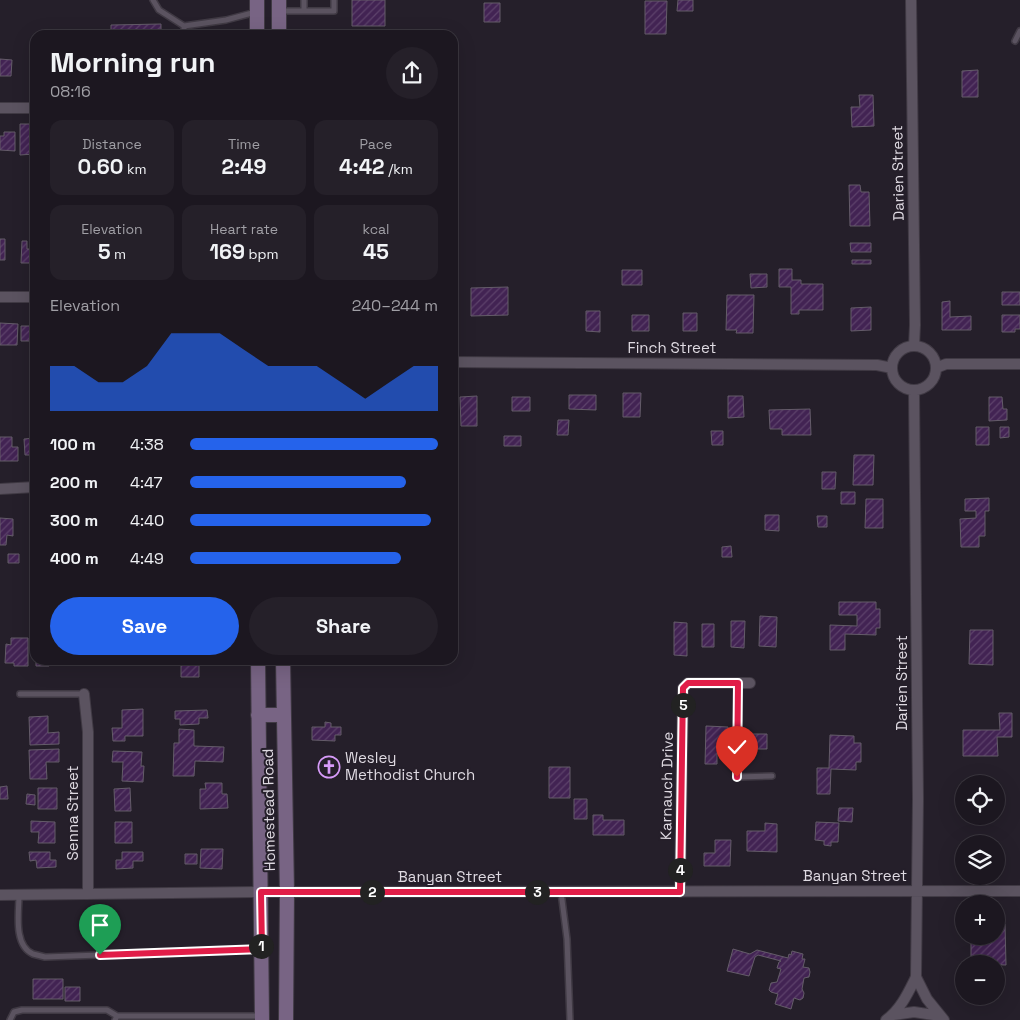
<!DOCTYPE html>
<meta charset="utf-8">
<style>
body{margin:0;font-family:"Space Grotesk",sans-serif;background:#252029;color:#f1f3f6;height:100vh;display:flex;flex-direction:column;font-size:19px;white-space:nowrap}
*{box-sizing:border-box;margin:0}
p{font-size:16px;color:#a09fa5}
.icon{flex:none;width:28px;height:28px;fill:none;stroke:currentColor;stroke-width:2;stroke-linecap:round;stroke-linejoin:round}
.map{position:relative;flex:1;overflow:hidden}
.details{position:absolute;left:30px;top:30px;width:428px;height:635px;display:flex;flex-direction:column;background:#1c1720;border-radius:15px;box-shadow:0 5px 20px #0002,0 0 0 1px #3a363e}
.details>*{flex:none}
.buttons{position:absolute;left:955px;top:775px;display:grid;gap:10px}
.buttons a{display:grid;place-items:center;width:50px;height:50px;border-radius:50%;background:#1c1720;box-shadow:0 5px 20px #0002,0 0 0 1px #3a363e;font-size:25px}
.pin{position:absolute;display:grid;place-items:center;width:42px;height:42px;color:#fff;margin:-51px -21px;border-radius:50% 50% 50% 0;rotate:-45deg;box-shadow:0 0 5px #0007}
.pin .icon{rotate:45deg}
.km{position:absolute;width:25px;height:25px;margin:-12px;border-radius:50%;background:#222;color:#fff;font-size:14px;line-height:25px;text-align:center}
.round{display:grid;place-items:center;flex:none;width:52px;height:52px;border-radius:26px;background:#252029}
.summary{display:flex;align-items:center;justify-content:space-between;height:85px;padding:0 20px}
h1{font-size:28px;font-weight:600;line-height:38px}
.figures{display:grid;grid-template-columns:repeat(3,1fr);gap:8px;height:85px;padding:5px 20px}
.figures div{display:grid;align-content:center;border-radius:12px;background:#252029;text-align:center}
.figures b{font-size:21px;font-weight:600}
.figures small{font-size:14px;font-weight:400}
.figures p{font-size:14px}
.chart{height:140px;padding:10px 20px}
.chart p{display:flex;justify-content:space-between}
.chart svg{width:100%;height:90px;margin-top:5px;fill:#2563eb;opacity:.7}
.button{display:flex;gap:10px;margin-top:auto;padding:10px 20px}
.button a{flex:1;height:58px;border-radius:30px;background:#2563eb;color:#fff;font-size:20px;font-weight:600;line-height:58px;text-align:center}
.button a+a{background:#252029;color:#f1f3f6}
ul{padding:0 20px;list-style:none;font-size:16px}
li{display:grid;grid-template-columns:80px 60px 1fr;align-items:center;height:38px}
li i{height:12px;border-radius:6px;background:#2563eb}
.map>svg:first-child{display:block}
.building{fill:url(#building-hatch);stroke:#645c69}
.lines{fill:none;stroke-linecap:round;stroke-linejoin:round}
.service-casing{stroke:#403a44;stroke-width:8}
.minor-casing{stroke:#403a44;stroke-width:12}
.secondary-casing{stroke:#403a44;stroke-width:16}
.service{stroke:#5b5360;stroke-width:5}
.minor{stroke:#5b5360;stroke-width:10}
.secondary{stroke:#786484;stroke-width:14}
.route-casing{stroke:#fff;stroke-width:10}
.route{stroke:#e11d48;stroke-width:6}
.labels{text-anchor:middle;stroke-width:4;stroke-linejoin:round;paint-order:stroke}
.street-label{font-size:15px;fill:#dfdae2;stroke:#251f2a}
.poi-label{font-size:15px;fill:#dfdae2;stroke:#251f2a;text-anchor:start}
</style>
<div class="map">
<svg width="1020" height="1020" viewBox="0 0 1020 1020">
<defs>
<pattern id="building-hatch" width="6" height="6" patternUnits="userSpaceOnUse" patternTransform="scale(1.25)"><rect width="6" height="6" fill="#422353"/><path d="M-1 1l2-2M0 6l6-6M5 7l2-2" fill="none" stroke="#5d426b"/></pattern>
</defs>
<rect width="100%" height="100%" fill="#251f2a"/>
<path class="building" d="M 352,0 L 385,0 L 385,26 L 352,26 Z
M 678,0 L 693,0 L 693,11 L 677,11 Z
M 645,1 L 667,1 L 666,34 L 645,34 Z
M 484,3 L 500,3 L 500,22 L 484,22 Z
M 161,24 L 161,35 L 111,35 L 111,25 Z
M 0,59 L 12,60 L 11,76 L 0,76 Z
M 978,70 L 978,97 L 962,97 L 962,71 Z
M 859,95 L 873,95 L 874,126 L 852,127 L 851,107 L 860,107 Z
M 20,124 L 30,124 L 30,132 L 35,132 L 34,154 L 20,155 Z
M 4,132 L 15,132 L 15,151 L 0,150 L 0,136 L 4,136 Z
M 849,185 L 860,185 L 861,192 L 869,192 L 870,226 L 850,226 Z
M 0,239 L 5,239 L 5,260 L 0,260 Z
M 22,241 L 27,241 L 27,249 L 35,249 L 35,263 L 21,263 Z
M 850,243 L 871,243 L 871,252 L 851,252 Z
M 852,260 L 871,260 L 871,264 L 852,264 Z
M 779,269 L 792,269 L 792,280 L 801,280 L 801,284 L 823,284 L 823,310 L 799,310 L 799,314 L 791,314 L 791,287 L 779,287 Z
M 622,270 L 642,270 L 642,285 L 622,285 Z
M 750,274 L 767,274 L 767,287 L 751,288 Z
M 508,287 L 508,315 L 471,316 L 471,288 Z
M 1002,292 L 1020,292 L 1020,305 L 1002,305 Z
M 727,295 L 754,295 L 753,333 L 736,333 L 737,330 L 726,330 Z
M 950,301 L 950,317 L 971,316 L 971,330 L 942,330 L 942,302 Z
M 871,307 L 871,330 L 851,331 L 851,308 Z
M 586,311 L 600,311 L 600,332 L 586,331 Z
M 683,313 L 697,313 L 697,331 L 683,331 Z
M 632,315 L 649,315 L 649,331 L 632,331 Z
M 1002,315 L 1020,315 L 1020,329 L 1015,329 L 1015,332 L 1002,332 Z
M 0,323 L 18,324 L 17,345 L 0,345 Z
M 21,326 L 35,326 L 35,341 L 21,341 Z
M 623,393 L 641,393 L 640,417 L 623,417 Z
M 569,395 L 596,395 L 596,410 L 569,409 Z
M 477,396 L 477,426 L 461,426 L 460,397 Z
M 728,396 L 743,396 L 744,417 L 728,418 Z
M 512,397 L 530,397 L 530,411 L 512,411 Z
M 989,397 L 1002,397 L 1003,409 L 1007,409 L 1007,420 L 989,421 Z
M 810,409 L 811,435 L 782,435 L 782,429 L 770,429 L 769,410 Z
M 558,420 L 569,420 L 568,435 L 557,435 Z
M 976,427 L 989,427 L 989,445 L 976,445 Z
M 1000,427 L 1009,427 L 1009,437 L 1000,438 Z
M 711,431 L 723,431 L 723,445 L 712,445 Z
M 504,436 L 521,436 L 521,446 L 504,446 Z
M 0,437 L 12,437 L 12,447 L 18,447 L 18,461 L 0,461 Z
M 35,438 L 35,455 L 25,455 L 24,439 Z
M 854,455 L 874,455 L 873,485 L 853,485 Z
M 822,472 L 836,472 L 835,489 L 822,489 Z
M 841,492 L 855,492 L 855,504 L 841,504 Z
M 989,498 L 989,511 L 985,511 L 985,536 L 979,536 L 979,547 L 961,547 L 960,519 L 976,518 L 976,511 L 965,511 L 965,499 Z
M 866,499 L 883,499 L 883,528 L 865,528 Z
M 765,515 L 779,515 L 779,531 L 765,530 Z
M 817,516 L 827,516 L 827,527 L 818,527 Z
M 0,518 L 13,519 L 13,536 L 7,535 L 6,545 L 0,545 Z
M 731,546 L 732,557 L 722,557 L 722,547 Z
M 8,554 L 19,554 L 19,563 L 8,563 Z
M 839,602 L 876,602 L 876,609 L 880,609 L 880,628 L 876,628 L 876,635 L 845,634 L 845,650 L 830,650 L 830,625 L 857,626 L 857,615 L 839,615 Z
M 760,616 L 777,617 L 776,647 L 759,646 Z
M 731,621 L 745,621 L 744,648 L 731,647 Z
M 674,622 L 687,623 L 687,656 L 674,655 Z
M 702,624 L 714,624 L 714,647 L 702,647 Z
M 970,630 L 993,630 L 993,665 L 969,664 Z
M 11,638 L 28,638 L 28,666 L 14,666 L 14,663 L 5,663 L 6,644 L 11,645 Z
M 36,660 L 49,660 L 49,666 L 36,666 Z
M 181,664 L 199,664 L 199,677 L 181,677 Z
M 143,709 L 143,736 L 125,736 L 125,741 L 113,741 L 112,728 L 122,728 L 122,710 Z
M 207,710 L 208,718 L 199,718 L 199,724 L 180,725 L 180,719 L 175,719 L 175,711 Z
M 999,713 L 1012,713 L 1012,737 L 997,737 L 998,756 L 963,756 L 963,730 L 1000,730 Z
M 48,716 L 48,733 L 59,732 L 59,744 L 30,745 L 29,717 Z
M 325,722 L 331,723 L 331,727 L 341,727 L 341,735 L 335,735 L 335,741 L 312,740 L 312,727 L 325,727 Z
M 706,726 L 728,727 L 728,753 L 717,753 L 717,764 L 705,764 Z
M 179,729 L 194,730 L 194,746 L 224,747 L 223,762 L 195,761 L 194,776 L 173,776 L 174,743 L 179,743 Z
M 746,734 L 767,734 L 767,749 L 746,749 Z
M 830,735 L 854,736 L 854,743 L 861,743 L 861,762 L 856,762 L 856,770 L 831,769 L 830,794 L 817,794 L 817,768 L 829,768 Z
M 59,749 L 59,762 L 46,762 L 47,779 L 30,779 L 29,750 Z
M 113,751 L 142,752 L 141,766 L 144,766 L 143,782 L 122,781 L 123,762 L 112,762 Z
M 549,767 L 570,767 L 570,798 L 549,798 Z
M 205,783 L 222,783 L 222,794 L 227,794 L 228,808 L 200,809 L 200,789 L 206,789 Z
M 7,786 L 8,799 L 0,799 L 0,787 Z
M 38,788 L 57,788 L 57,809 L 38,809 Z
M 130,788 L 131,811 L 115,811 L 114,789 Z
M 27,794 L 35,795 L 35,805 L 26,804 Z
M 574,799 L 587,799 L 587,819 L 574,819 Z
M 839,808 L 853,808 L 852,822 L 838,821 Z
M 593,815 L 603,815 L 603,820 L 624,820 L 624,835 L 593,835 Z
M 31,821 L 55,822 L 55,843 L 38,843 L 39,832 L 31,832 Z
M 115,822 L 132,822 L 132,843 L 115,843 Z
M 816,822 L 839,823 L 838,842 L 831,842 L 831,846 L 824,845 L 824,841 L 815,840 Z
M 765,823 L 777,824 L 777,852 L 747,851 L 747,831 L 765,831 Z
M 715,840 L 731,840 L 730,866 L 704,866 L 704,853 L 715,853 Z
M 201,849 L 223,849 L 222,869 L 200,868 Z
M 29,852 L 50,852 L 50,860 L 56,860 L 56,867 L 37,868 L 36,860 L 30,861 Z
M 122,852 L 143,852 L 143,861 L 133,861 L 133,868 L 116,869 L 116,860 L 122,860 Z
M 185,854 L 197,854 L 197,864 L 185,864 Z
M 996,924 L 1005,924 L 1006,965 L 976,964 L 976,957 L 971,957 L 971,936 L 984,936 L 984,940 L 985,938 L 991,938 L 993,940 L 993,936 L 996,936 Z
M 733,949 L 750,954 L 757,950 L 788,958 L 789,954 L 791,955 L 792,951 L 803,954 L 802,959 L 805,959 L 803,967 L 809,968 L 810,972 L 809,977 L 804,978 L 802,989 L 804,993 L 803,998 L 800,1000 L 794,998 L 791,1009 L 775,1004 L 778,994 L 771,992 L 769,990 L 771,983 L 777,982 L 781,969 L 777,968 L 779,962 L 781,961 L 758,955 L 755,957 L 749,976 L 727,971 Z
M 33,979 L 63,979 L 63,999 L 33,999 Z
M 65,987 L 80,987 L 80,1001 L 65,1001 Z"/>
<g class="lines">
<g class="service-casing">
<path id="service" d="M 153,0 L 159,10 L 184,26 L 184,35
M 280,11 L 304,11 L 304,0
M 304,11 L 334,11 L 334,0
M 184,26 L 226,20 L 256,12
M 1015,41 L 1020,31
M 737,683 L 737,777 L 772,776
M 20,694 L 84,694
M 561,892 L 567,939 L 570,1020
M 19,895 C 19,912 13,945 33,954 C 37,955 41,956 45,957 L 261,949
M 10,1020 L 14,1012 L 22,1010 L 107,1010 L 117,1016
M 115,1020 L 117,1016 L 262,1016"/>
</g>
<g class="minor-casing">
<path id="minor" d="M 911,0 L 915,325 L 914,346
M 0,108 L 35,108
M 0,297 L 35,297
M892 368a22 22 0 1 1 44 0a22 22 0 1 1-44 0Z
M 452,362 L 877,365 L 892,368
M 936,368 L 946,364 L 1020,364
M 0,489 L 35,487
M 84,694 L 88,732 L 88,894
M 680,892 L 683,688 L 688,683 L 750,683
M 0,895 L 261,892 L 1020,891
M 916,977 L 927,999 L 944,1020
M 893,1015 L 914,1012 L 940,1016
M 886,1020 C 901,1009 908,993 916,977 L 918,799 L 914,390"/>
</g>
<g class="secondary-casing">
<path id="secondary" d="M 257,0 L 257,35
M 279,0 L 279,35
M 258,660 L 262,1020
M 283,660 L 287,892 L 286,1020
M 258,715 L 284,715"/>
</g>
<use href="#service" class="service"/>
<use href="#minor" class="minor"/>
<use href="#secondary" class="secondary"/>
</g>
<g class="lines">
<g class="route-casing">
<path id="route" d="M 100,955 L 262,949 L 261,892 L 680,892 L 683,688 L 688,683 L 738,683 L 737,777"/>
</g>
<use href="#route" class="route"/>
</g>
<defs>
<g id="church-ring" transform="scale(1.125)"><circle r="9.5" fill="#251f2a" stroke="#d79bf9" stroke-width="1.5"/><path d="M-1.2-6h2.4v3.5h3.3v2.4h-3.3V6h-2.4V-.1h-3.3v-2.4h3.3Z" fill="#d79bf9"/></g>
</defs>
<g fill-rule="evenodd">
<use href="#church-ring" x="329" y="767"/>
</g>
<g class="labels">
<g class="street-label">
<text transform="translate(898 173) rotate(-91)" y="5">Darien Street</text>
<text x="672" y="353">Finch Street</text>
<text transform="translate(902 683) rotate(-90)" y="5">Darien Street</text>
<text transform="translate(667 786) rotate(-89)" y="5">Karnauch Drive</text>
<text transform="translate(269 810) rotate(-91)" y="5">Homestead Road</text>
<text transform="translate(73 813) rotate(-90)" y="5">Senna Street</text>
<text x="855" y="881">Banyan Street</text>
<text x="450" y="882">Banyan Street</text>
</g>
<g class="poi-label">
<text x="345" y="763">Wesley<tspan x="345" dy="17">Methodist Church</tspan></text>
</g>
</g>
</svg>
<div class="buttons">
<a><svg class="icon" aria-label="locate" viewBox="0 0 24 24"><circle cx="12" cy="12" r="6"/><path d="M12 2v4M12 18v4M2 12h4M18 12h4"/></svg></a>
<a><svg class="icon" aria-label="layers" viewBox="0 0 24 24"><path d="M12 4l9 5-9 5-9-5zM3 14l9 5 9-5"/></svg></a>
<a>+</a>
<a>−</a>
</div>
<div class="pin" style="left:100px;top:955px;background:#1e9e55"><svg class="icon" aria-label="arrive" viewBox="0 0 24 24"><path d="M6 21V4h12l-3 4 3 4H6"/></svg></div>
<div class="pin" style="left:737px;top:777px;background:#d93025"><svg class="icon" aria-label="check" viewBox="0 0 24 24"><path d="M5 12l5 5 9-10"/></svg></div>
<b class="km" style="left:261px;top:946px">1</b>
<b class="km" style="left:372px;top:892px">2</b>
<b class="km" style="left:537px;top:892px">3</b>
<b class="km" style="left:680px;top:870px">4</b>
<b class="km" style="left:683px;top:705px">5</b>
<section class="details">
<div class="summary"><div><h1>Morning run</h1><p>08:16</p></div><a class="round"><svg class="icon" aria-label="share" viewBox="0 0 24 24"><path d="M12 15V3M7 8l5-5 5 5M5 13v7h14v-7"/></svg></a></div>
<div class="figures">
<div><p>Distance</p><b>0.60<small> km</small></b></div>
<div><p>Time</p><b>2:49</b></div>
<div><p>Pace</p><b>4:42<small> /km</small></b></div>
</div>
<div class="figures">
<div><p>Elevation</p><b>5<small> m</small></b></div>
<div><p>Heart rate</p><b>169<small> bpm</small></b></div>
<div><p>kcal</p><b>45</b></div>
</div>
<div class="chart"><p><span>Elevation</span>240–244 m</p>
<svg viewBox="0 0 160 44" preserveAspectRatio="none"><path d="M0 44V22L10 22L20 30L30 30L40 22L50 6L60 6L70 6L80 14L90 22L100 22L110 22L120 30L130 38L140 30L150 22L160 22V44z"/></svg>
</div>
<ul>
<li><b>100 m</b>4:38<i style="width:100%"></i></li>
<li><b>200 m</b>4:47<i style="width:87%"></i></li>
<li><b>300 m</b>4:40<i style="width:97%"></i></li>
<li><b>400 m</b>4:49<i style="width:85%"></i></li>
</ul>
<div class="button"><a>Save</a><a>Share</a></div>
</section>
</div>
